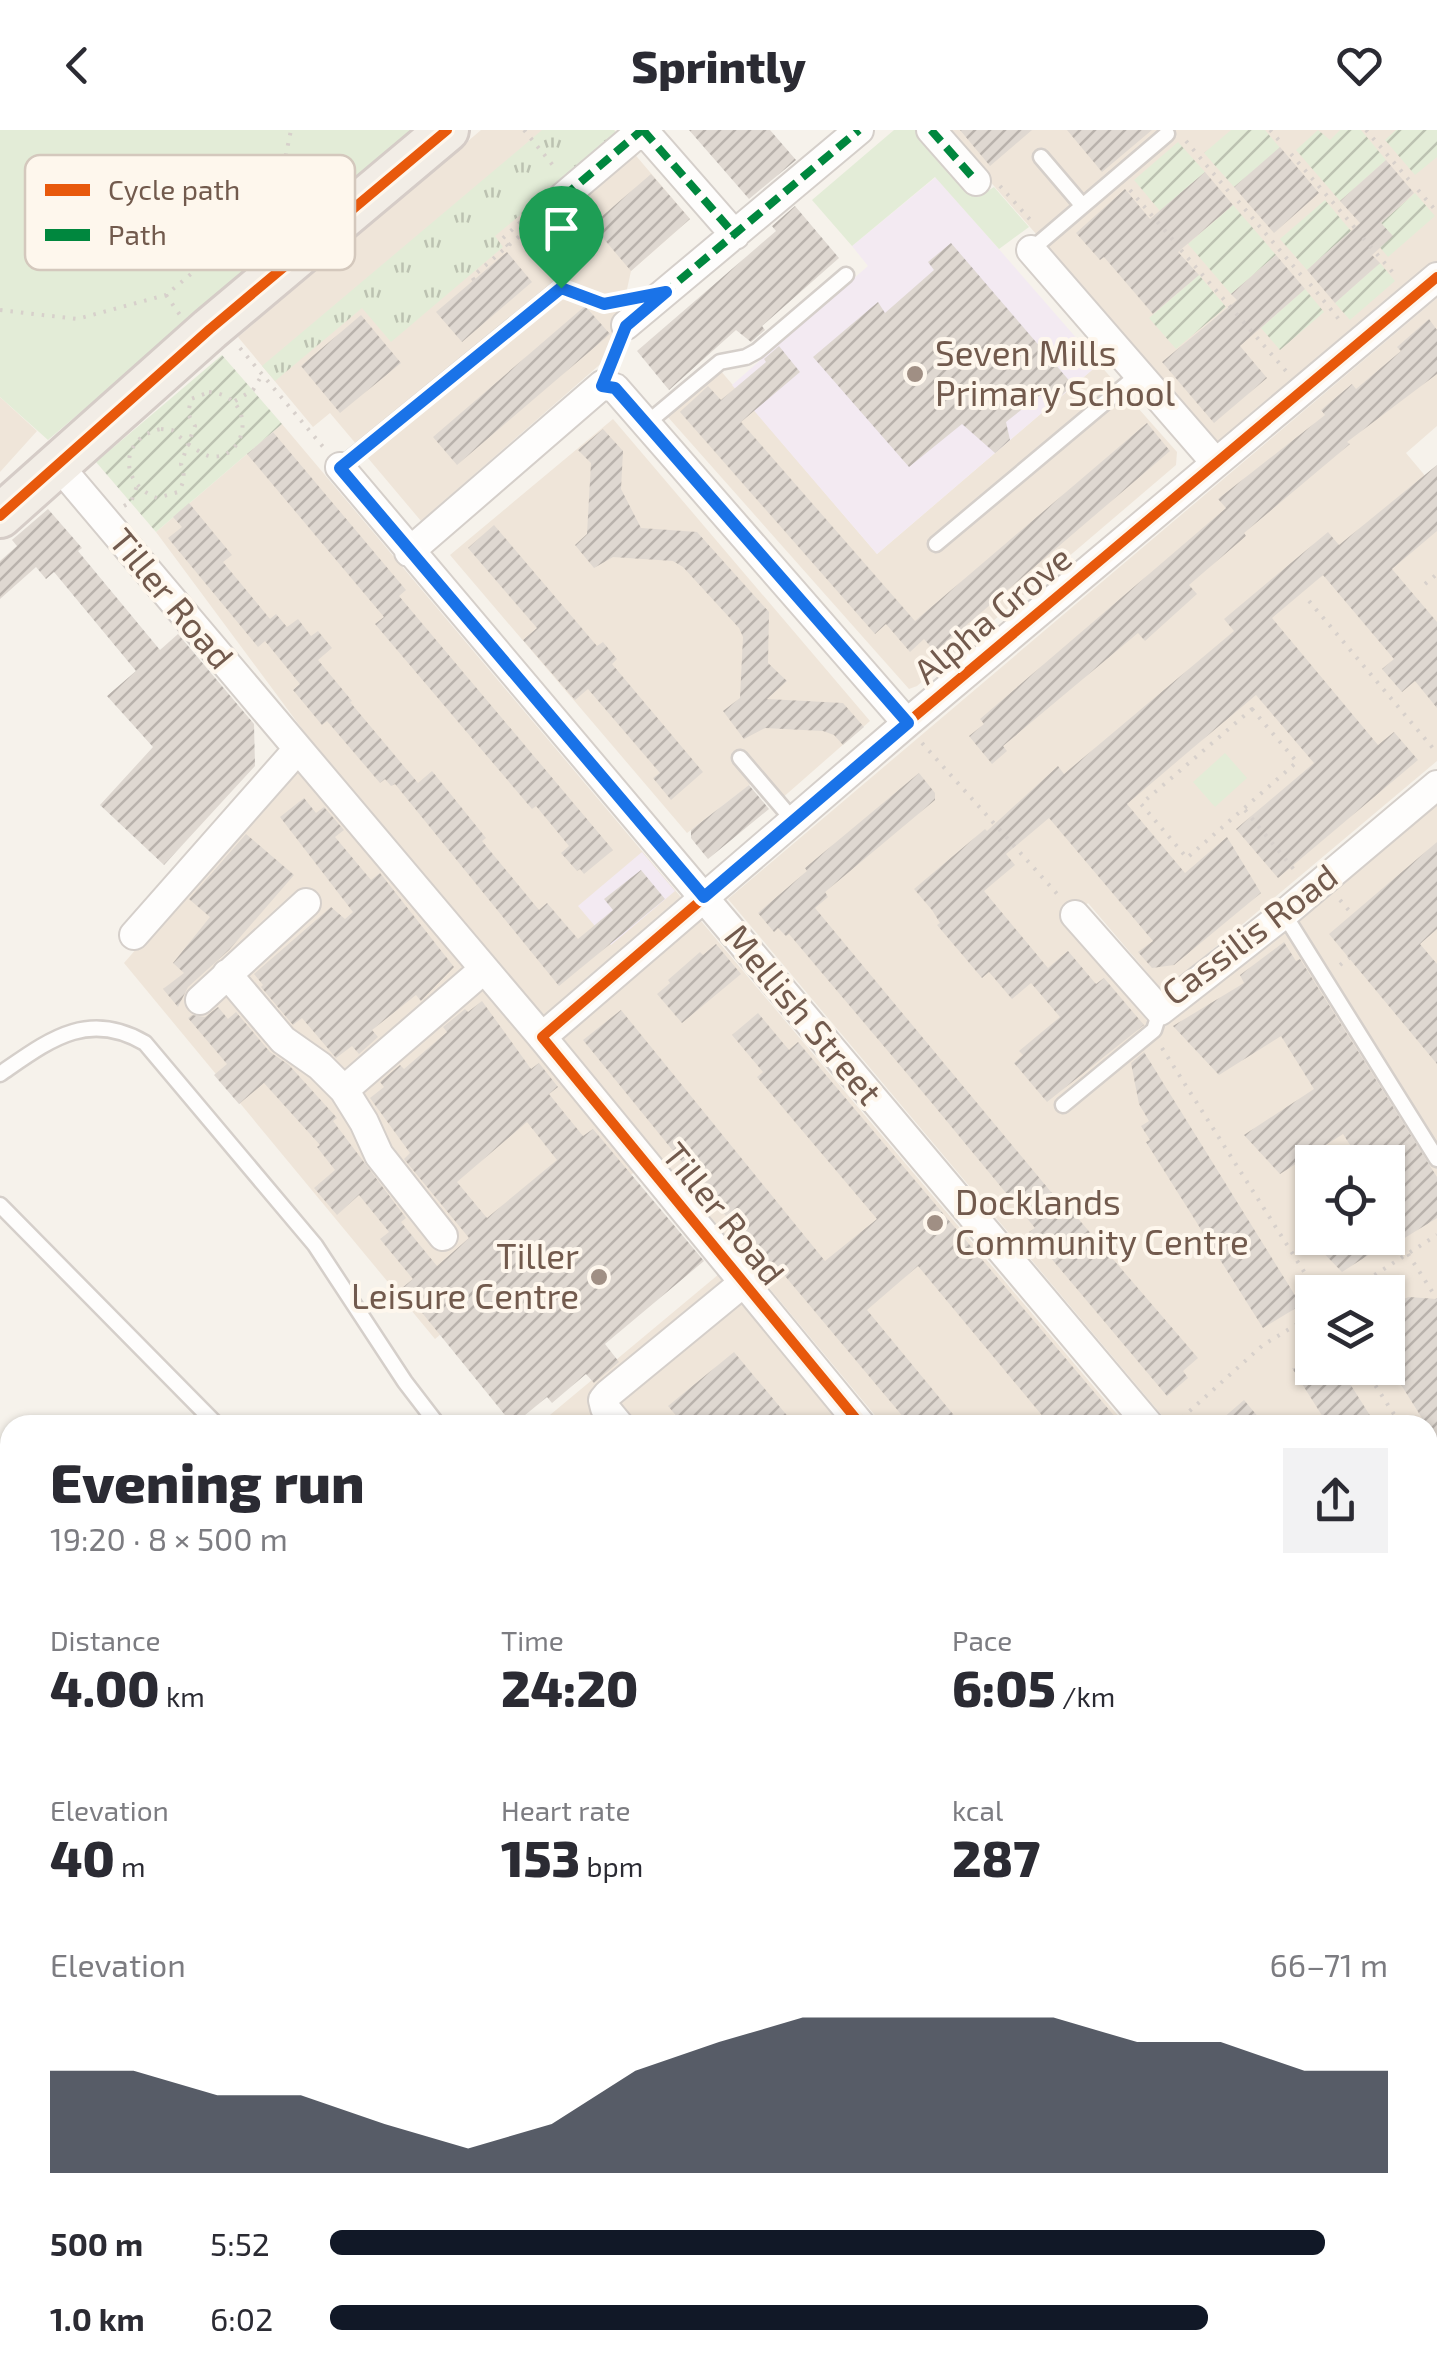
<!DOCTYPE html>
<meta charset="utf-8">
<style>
body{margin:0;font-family:"Exo 2",sans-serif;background:#f2f2f3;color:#2b2b33;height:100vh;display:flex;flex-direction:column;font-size:38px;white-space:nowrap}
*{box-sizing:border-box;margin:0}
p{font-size:32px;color:#7c7c81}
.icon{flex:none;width:55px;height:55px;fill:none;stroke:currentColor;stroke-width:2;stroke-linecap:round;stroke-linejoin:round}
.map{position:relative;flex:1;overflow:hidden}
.panel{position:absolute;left:0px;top:1285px;width:1438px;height:962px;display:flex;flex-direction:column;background:#fff;border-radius:30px 30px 0 0;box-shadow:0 2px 8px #0004}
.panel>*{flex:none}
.fabs{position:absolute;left:1295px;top:1015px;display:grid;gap:20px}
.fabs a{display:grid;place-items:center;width:110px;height:110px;border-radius:0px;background:#fff;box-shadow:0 2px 8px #0004;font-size:50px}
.pin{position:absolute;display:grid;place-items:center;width:85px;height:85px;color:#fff;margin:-102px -42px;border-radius:50% 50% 50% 0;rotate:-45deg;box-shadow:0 0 10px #0007}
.pin .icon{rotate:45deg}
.round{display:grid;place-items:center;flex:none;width:105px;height:105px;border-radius:0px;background:#f2f2f3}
.headline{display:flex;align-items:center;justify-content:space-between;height:170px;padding:0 50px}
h1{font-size:55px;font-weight:800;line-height:75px}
.stats{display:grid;grid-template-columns:repeat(3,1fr);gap:15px;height:170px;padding:10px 50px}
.stats div{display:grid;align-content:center}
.stats b{font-size:50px;font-weight:800}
.stats small{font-size:28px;font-weight:400}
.stats p{font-size:28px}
.chart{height:280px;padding:20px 50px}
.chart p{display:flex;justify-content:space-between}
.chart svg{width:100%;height:180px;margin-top:10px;fill:#111827;opacity:.7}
ul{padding:0 50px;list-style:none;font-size:32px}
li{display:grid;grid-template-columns:160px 120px 1fr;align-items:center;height:75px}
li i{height:25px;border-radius:12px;background:#111827}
header{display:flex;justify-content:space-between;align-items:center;height:130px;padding:0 50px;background:#fff;font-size:45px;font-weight:800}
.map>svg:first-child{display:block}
.residential{fill:#efe5d9;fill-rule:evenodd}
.commercial{fill:#f3e5dd}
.education{fill:#f3eaf2}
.grass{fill:url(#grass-tufts)}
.park{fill:#e3ecd7}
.garden{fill:url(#garden-furrows)}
.water{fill:url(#water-waves)}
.building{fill:url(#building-hatch);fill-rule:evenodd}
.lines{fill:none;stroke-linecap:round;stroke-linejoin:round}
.lane-casing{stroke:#d5cfca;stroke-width:19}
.street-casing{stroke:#d5cfca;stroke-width:32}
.primary-casing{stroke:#d5ccc7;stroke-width:48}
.path{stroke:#d7d0cb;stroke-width:4;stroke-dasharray:2.5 8;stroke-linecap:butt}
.lane{stroke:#fefdfc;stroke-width:14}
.street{stroke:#fefdfc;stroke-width:28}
.primary{stroke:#f2ede6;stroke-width:42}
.quiet{stroke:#00873e;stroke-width:8;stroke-dasharray:15 8;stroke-linecap:butt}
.cycleway-casing{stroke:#fef7ed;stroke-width:16}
.cycleway{stroke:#e8590c;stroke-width:10}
.route-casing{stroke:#fff;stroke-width:20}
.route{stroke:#1a73e8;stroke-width:12}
.poi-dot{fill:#a08f84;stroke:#fef7ed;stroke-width:4}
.labels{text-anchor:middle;stroke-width:8;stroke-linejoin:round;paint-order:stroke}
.poi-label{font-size:35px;fill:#725a4d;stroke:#fef7ed;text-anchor:start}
.street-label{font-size:35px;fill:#725a4d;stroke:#fef7ed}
.key{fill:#fef7ed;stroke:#d4c8bd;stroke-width:2.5}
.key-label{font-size:28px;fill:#725a4d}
</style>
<header><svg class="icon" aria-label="back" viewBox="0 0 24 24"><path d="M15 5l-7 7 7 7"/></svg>Sprintly<svg class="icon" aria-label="heart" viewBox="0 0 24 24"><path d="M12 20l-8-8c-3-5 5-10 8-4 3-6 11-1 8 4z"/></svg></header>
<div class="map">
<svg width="1437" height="2246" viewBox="0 0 1437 2246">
<defs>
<pattern id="grass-tufts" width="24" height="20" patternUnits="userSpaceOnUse" patternTransform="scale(2.5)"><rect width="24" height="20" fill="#e3ecd7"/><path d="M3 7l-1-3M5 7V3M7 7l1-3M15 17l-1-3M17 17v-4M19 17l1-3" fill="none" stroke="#bcc2b1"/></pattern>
<pattern id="garden-furrows" width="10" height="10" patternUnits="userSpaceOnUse" patternTransform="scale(2.5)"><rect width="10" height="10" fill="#e3ecd7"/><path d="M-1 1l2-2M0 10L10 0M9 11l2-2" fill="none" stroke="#bcc2b1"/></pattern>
<pattern id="water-waves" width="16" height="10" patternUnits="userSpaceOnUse" patternTransform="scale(2.5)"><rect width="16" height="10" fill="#cee4e5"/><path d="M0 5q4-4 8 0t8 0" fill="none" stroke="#acbcbc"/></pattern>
<pattern id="building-hatch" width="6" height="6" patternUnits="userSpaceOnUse" patternTransform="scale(2.5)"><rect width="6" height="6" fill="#dfd8d1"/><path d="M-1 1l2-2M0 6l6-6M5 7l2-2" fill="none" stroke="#b9b2ac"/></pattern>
</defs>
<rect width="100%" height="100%" fill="#f6f2eb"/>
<path class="residential" d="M 481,0 L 614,0 L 690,89 L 631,141 L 613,223 L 421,391 L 330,283 L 313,297 L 238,207 Z
M 945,0 L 1437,0 L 1437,133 L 1219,313 Z
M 1437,168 L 1437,296 L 1406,323 L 1437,360 L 1437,631 L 1163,861 L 1088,773 L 1065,795 L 1155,900 L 1437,672 L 1437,1381 L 1428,1387 L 1428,1295 L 1170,1295 L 728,769 ZM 1312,1032 L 1388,1032 L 1388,1108 L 1312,1108 ZM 1312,1162 L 1388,1162 L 1388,1238 L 1312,1238 Z
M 1099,234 L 1177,322 L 1176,335 L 917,556 L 909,559 L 667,286 L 720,240 L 877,424 Z
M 0,267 L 37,301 L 0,342 Z
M 613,289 L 870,591 L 772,677 L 752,653 L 687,703 L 450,425 Z
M 282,294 L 1126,1295 L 883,1295 L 657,1023 L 435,1209 L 124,833 L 314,615 L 156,402 Z
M 719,1144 L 844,1295 L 538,1295 Z
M 1437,1415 L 1437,1612 L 1428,1597 L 1428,1421 Z"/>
<path class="commercial" d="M 1428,1597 L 1437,1612 L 1437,1820 L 1428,1826 Z
M 537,2238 L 787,2238 L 774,2246 L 575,2246 Z"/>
<path class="education" d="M 936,47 L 1099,234 L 877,424 L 732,255 L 868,136 L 852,116 Z
M 642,722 L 675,761 L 611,815 L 578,776 Z"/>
<path class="grass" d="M 542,0 L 614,0 L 617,4 L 495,106 L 503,117 L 391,212 L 362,178 L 275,251 L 262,236 Z"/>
<path class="park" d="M 0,0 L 412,0 L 48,310 L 0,267 Z
M 894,0 L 918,0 L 978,67 L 994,57 L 1029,97 L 999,119 L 935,47 L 852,116 L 812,70 Z
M 1225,623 L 1247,648 L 1215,677 L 1193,652 Z"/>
<path class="garden" d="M 1231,0 L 1265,0 L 1280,18 L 1234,57 L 1204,23 Z
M 1318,0 L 1330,10 L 1340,0 L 1361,0 L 1386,30 L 1340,71 L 1296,20 Z
M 1396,0 L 1437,0 L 1437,27 L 1415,45 L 1385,10 Z
M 1178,12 L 1205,42 L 1160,81 L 1134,50 Z
M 1415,63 L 1435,86 L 1388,127 L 1368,103 L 1392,106 L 1381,93 Z
M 1325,70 L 1351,101 L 1307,140 L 1280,109 Z
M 1233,75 L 1276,125 L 1231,164 L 1188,114 Z
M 1380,133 L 1395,151 L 1350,190 L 1335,173 Z
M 1199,145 L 1226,177 L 1176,219 L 1149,188 Z
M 1305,159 L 1324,182 L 1280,220 L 1261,198 Z
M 222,225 L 282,294 L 156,402 L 96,332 Z"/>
<path class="water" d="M 0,1559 L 10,1575 L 10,2238 L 486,2238 L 524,2246 L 0,2246 Z
M 1437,1839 L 1437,2100 L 1428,2106 L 1428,2027 L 1434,2003 L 1428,1991 L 1428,1845 Z
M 824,2238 L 1406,2238 L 1399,2246 L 811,2246 Z"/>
<path class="building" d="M 689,0 L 770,0 L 796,30 L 749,69 Z
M 960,0 L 1032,0 L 990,36 Z
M 1067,0 L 1152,0 L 1102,42 Z
M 1280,17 L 1319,63 L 1274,103 L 1234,57 Z
M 1386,30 L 1414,63 L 1381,93 L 1393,106 L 1372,125 L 1380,133 L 1335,173 L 1307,140 L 1360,93 L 1340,71 Z
M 1205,42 L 1233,75 L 1178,122 L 1199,145 L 1153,184 L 1104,127 L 1100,130 L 1076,103 L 1125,59 L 1150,89 Z
M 651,44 L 690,89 L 631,141 L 592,95 Z
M 795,76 L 839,128 L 762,196 L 765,200 L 751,212 L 736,200 L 669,260 L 637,221 L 776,101 L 772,96 Z
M 951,113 L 1073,255 L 1053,273 L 1044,262 L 1006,292 L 1010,310 L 995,323 L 962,294 L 909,337 L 813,227 L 878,172 L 885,183 L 934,140 L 928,132 Z
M 507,122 L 532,152 L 462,212 L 436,182 Z
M 1276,125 L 1305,159 L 1240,216 L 1267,248 L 1214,293 L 1162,232 L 1237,170 L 1231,164 Z
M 585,176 L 610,204 L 457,335 L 433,307 Z
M 361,185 L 401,233 L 340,283 L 301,236 Z
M 1429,189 L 1437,200 L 1437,244 L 1347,312 L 1350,314 L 1244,403 L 1246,406 L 1189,455 L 1197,464 L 1145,511 L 1138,503 L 1003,616 L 1007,621 L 992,634 L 969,606 L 984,594 L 980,589 L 1226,378 L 1218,369 L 1325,285 L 1321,280 L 1352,254 L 1356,259 L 1401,221 L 1397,217 Z
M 779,216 L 800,242 L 741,292 L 915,491 L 1147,293 L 1170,321 L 935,522 L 924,509 L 910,522 L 886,494 L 875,504 L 680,282 L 708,256 L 721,270 L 766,232 L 764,229 Z
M 603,299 L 623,321 L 621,359 L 641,398 L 697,402 L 769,482 L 768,533 L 787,551 L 767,569 L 843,573 L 864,597 L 843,615 L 834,605 L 823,601 L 765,598 L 744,609 L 723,581 L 740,568 L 743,507 L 739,498 L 683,437 L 673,431 L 613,427 L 594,438 L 575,415 L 587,404 L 591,333 L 578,320 Z
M 273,302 L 406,460 L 399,466 L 613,720 L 584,744 L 580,739 L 577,741 L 561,723 L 569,716 L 536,676 L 532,679 L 375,494 L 384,487 L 247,324 Z
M 1437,335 L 1437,401 L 1392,439 L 1437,492 L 1437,578 L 1415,551 L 1402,562 L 1382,539 L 1394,529 L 1323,445 L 1272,488 L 1378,615 L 1394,602 L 1418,630 L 1278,748 L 1236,699 L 1314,633 L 1256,565 L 1194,617 L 1127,674 L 1185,743 L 1227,707 L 1261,763 L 1174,835 L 1152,838 L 1138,822 L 1153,811 L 1049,688 L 1006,724 L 1015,735 L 984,761 L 1048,838 L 1068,821 L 1096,854 L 1104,848 L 1144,895 L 1047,972 L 1014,933 L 1023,925 L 1019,921 L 1060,887 L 1031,853 L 1012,869 L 989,842 L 982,848 L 937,795 L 940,793 L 932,780 L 914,759 L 985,699 L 987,701 L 1058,636 L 1064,644 L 1234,501 L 1224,489 L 1328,402 L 1339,415 Z
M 189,373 L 232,425 L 223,432 L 270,489 L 276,484 L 287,497 L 298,489 L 311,506 L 318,501 L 332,518 L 318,530 L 352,571 L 350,572 L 418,653 L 432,641 L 486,708 L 482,711 L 539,780 L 547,773 L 578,809 L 613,780 L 604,769 L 641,740 L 665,769 L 559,856 L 395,654 L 391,656 L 385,649 L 380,653 L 327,591 L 322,595 L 293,560 L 300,554 L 265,511 L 258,517 L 168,408 L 182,397 L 173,387 Z
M 48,379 L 82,418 L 78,421 L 160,520 L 178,504 L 254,594 L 255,636 L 164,735 L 100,675 L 153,617 L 107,566 L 136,541 L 54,442 L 46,449 L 36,437 L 0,469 L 0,431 L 17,416 L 12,410 Z
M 494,395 L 597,516 L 603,512 L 617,529 L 612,534 L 703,642 L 671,670 L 653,648 L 660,643 L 588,559 L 575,570 L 523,510 L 537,498 L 468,418 Z
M 919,643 L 935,663 L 935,670 L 825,762 L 828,767 L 815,778 L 1066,1080 L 1069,1078 L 1198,1228 L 1183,1241 L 1188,1248 L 1167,1266 L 1029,1102 L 1035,1098 L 931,972 L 789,804 L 786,806 L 778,798 L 774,802 L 758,783 L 807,741 L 805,738 Z
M 749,655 L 769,679 L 708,729 L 691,708 L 691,700 Z
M 304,668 L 316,683 L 324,677 L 344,700 L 335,707 L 371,750 L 380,743 L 454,837 L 421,871 L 416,865 L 372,900 L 378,907 L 359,924 L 352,916 L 336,928 L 302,888 L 293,895 L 261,857 L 263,855 L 254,844 L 331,777 L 345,789 L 353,782 L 280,687 Z
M 246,704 L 294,745 L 229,820 L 188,857 L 178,877 L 163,859 L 184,843 L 173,833 L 210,787 L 189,769 Z
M 1437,712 L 1437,799 L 1420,814 L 1437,834 L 1437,934 L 1329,804 Z
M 1284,812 L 1296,831 L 1300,829 L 1437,1047 L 1437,1088 L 1403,1109 L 1401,1104 L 1342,1142 L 1309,1108 L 1388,1108 L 1388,1032 L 1361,1032 L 1343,1004 L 1280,1044 L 1244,1005 L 1314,959 L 1281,906 L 1219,945 L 1173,896 L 1244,853 L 1240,845 Z
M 716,814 L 741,844 L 682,893 L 657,864 L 670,853 L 668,850 L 700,822 L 703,825 Z
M 482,871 L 531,939 L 539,933 L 558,957 L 549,964 L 583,1006 L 593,999 L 704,1131 L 605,1214 L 619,1232 L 594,1253 L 586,1244 L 552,1273 L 547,1267 L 513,1295 L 402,1158 L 413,1149 L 380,1109 L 389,1102 L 359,1065 L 337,1085 L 314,1058 L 335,1040 L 317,1017 L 320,1015 L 264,953 L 239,974 L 214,945 L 227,934 L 188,888 L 192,885 L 205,887 L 218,877 L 228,889 L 236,882 L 270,922 L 289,935 L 337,988 L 333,991 L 406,1088 L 401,1092 L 437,1136 L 469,1108 L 404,1029 L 410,1023 L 370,968 L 384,957 L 380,952 L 400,935 L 404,939 L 447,902 L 443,897 L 465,879 L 468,882 ZM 527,992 L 557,1030 L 487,1088 L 457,1052 Z
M 621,880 L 825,1131 L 877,1089 L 757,947 L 763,942 L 732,905 L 758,883 L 789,920 L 798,912 L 1122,1295 L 1050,1295 L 918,1136 L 867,1180 L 962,1295 L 910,1295 L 780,1140 L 774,1145 L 583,910 Z
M 1144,922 L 1301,1175 L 1263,1198 L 1146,1012 L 1150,1010 L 1141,996 L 1149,991 L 1139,974 L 1131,933 Z
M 1409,1167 L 1437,1169 L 1437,1312 L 1388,1234 L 1388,1174 Z
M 734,1222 L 795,1295 L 684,1295 L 668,1276 Z
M 1292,1238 L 1340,1238 L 1376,1295 L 1328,1295 Z
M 1244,1270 L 1265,1295 L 1215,1295 Z"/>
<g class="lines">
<g class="lane-casing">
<path id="lane" d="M 1041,27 L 1082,75
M 1031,120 L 1167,4
M 646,294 L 720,232 L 746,227 L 757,221 L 846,145
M 340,337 L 561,157
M 936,414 L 1139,244
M 740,628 L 793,690
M 1284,784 L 1437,1029
M 0,944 C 48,911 87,879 145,913 L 315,1115 L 405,1252 L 438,1295
M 1063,975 L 1154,900 L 1160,881
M 0,1075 L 217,1295
M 0,1497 L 10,1513"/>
</g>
<g class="street-casing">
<path id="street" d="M 643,0 L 735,105
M 931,0 L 976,51
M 563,67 L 642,0
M 1031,120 L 1216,333
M 626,195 L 859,0
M 58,335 L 542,907 L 861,1295
M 340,337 L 1149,1295
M 409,422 L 602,255 L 615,258 L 907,593
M 1075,785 L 1160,881 L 1284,784 L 1437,655
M 134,805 L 298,619
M 227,844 L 283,910 L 320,936 L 344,960 L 364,992 L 379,1025 L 443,1106
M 200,870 L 306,773
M 542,907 L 907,593 L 1437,147
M 344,960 L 483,840
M 619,1295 L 605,1278 L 603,1270 L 608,1264 L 743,1153
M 1428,1403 L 1437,1398
M 1428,2120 L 1437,2143"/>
</g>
<g class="primary-casing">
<path id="primary" d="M 0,386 L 210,199 L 447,0"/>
</g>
<path class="path" d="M 524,0 L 556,39
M 1270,0 L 1283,15
M 1366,0 L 1409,50
M 1186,11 L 1229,62
M 1291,24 L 1355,98
M 1000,56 L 1034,94
M 1130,60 L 1173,110
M 1418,60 L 1437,82
M 1238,71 L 1301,145
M 1363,108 L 1396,146
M 508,116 L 502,109 L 537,77
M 1181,120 L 1286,241
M 560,137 L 561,91
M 474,150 L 472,147 L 545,84
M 1310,154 L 1342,193
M 579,164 L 604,174 L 612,173
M 166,165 L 180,185
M 0,180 L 77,189 L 166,165 L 230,111 L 268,70 L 284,34 L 291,0
M 240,218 L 324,318
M 209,262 C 260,266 247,333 209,326 C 202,324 194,318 188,314 L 195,296 L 188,284 L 191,269 Z
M 235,271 L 253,260 L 262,245
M 161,299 L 172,300 L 188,314 L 181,334 C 185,346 185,351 178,362 L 157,368 C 118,353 120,307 161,299 Z
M 124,376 L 131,372 L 137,356
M 1425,454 L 1437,444
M 1309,471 L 1437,623
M 1252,579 L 1297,632 L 1187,728 L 1141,674 Z
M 922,613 L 1059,766
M 1245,680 L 1296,742
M 1340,770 L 1352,784
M 1340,835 L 1349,828
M 1162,918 L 1317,1162
M 1408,1124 L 1437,1169
M 1348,1162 L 1437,1105
M 1309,1187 L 1312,1185
M 1364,1238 L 1401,1295
M 1174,1295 L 1263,1215 L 1304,1190
M 0,1546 L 10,1561
M 1428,1836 L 1437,1830
M 519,2238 L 557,2246
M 785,2246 L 799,2238"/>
<use href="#lane" class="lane"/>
<use href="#street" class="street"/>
<use href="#primary" class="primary"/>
<path class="quiet" d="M 643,0 L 735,105
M 931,0 L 976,51
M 563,67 L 642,0
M 626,195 L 859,0
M 1428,2120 L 1437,2143"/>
<g class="cycleway-casing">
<path id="cycleway" d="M 0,386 L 210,199 L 447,0
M 861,1295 L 542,907 L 907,593 L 1437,147"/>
</g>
<use href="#cycleway" class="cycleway"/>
</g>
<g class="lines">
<g class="route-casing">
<path id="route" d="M 561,158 L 604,174 L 666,162 L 626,196 L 602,256 L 615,258 L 908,593 L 704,767 L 340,338 Z"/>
</g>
<use href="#route" class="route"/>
</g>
<g class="poi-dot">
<circle cx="915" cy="244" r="10"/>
<circle cx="935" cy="1093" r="10"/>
<circle cx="599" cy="1147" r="10"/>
</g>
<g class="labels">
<g class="poi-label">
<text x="935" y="236">Seven Mills<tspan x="935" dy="40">Primary School</tspan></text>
<text x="955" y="1085">Docklands<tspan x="955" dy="40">Community Centre</tspan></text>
<text x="579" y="1139" text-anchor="end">Tiller<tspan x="579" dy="40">Leisure Centre</tspan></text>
</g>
<g class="street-label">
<text transform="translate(171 469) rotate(50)" y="12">Tiller Road</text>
<text transform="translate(993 485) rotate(-40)" y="12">Alpha Grove</text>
<text transform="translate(1250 805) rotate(-37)" y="12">Cassilis Road</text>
<text transform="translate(803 885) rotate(50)" y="12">Mellish Street</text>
<text transform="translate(723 1084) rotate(51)" y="12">Tiller Road</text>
</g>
</g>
<rect x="25" y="25" width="330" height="115" rx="15" class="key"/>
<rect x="45" y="54" width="45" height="12" fill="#e8590c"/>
<rect x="45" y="99" width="45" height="12" fill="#00873e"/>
<g class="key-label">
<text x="108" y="70">Cycle path</text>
<text x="108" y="115">Path</text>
</g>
</svg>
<div class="fabs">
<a><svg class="icon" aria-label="locate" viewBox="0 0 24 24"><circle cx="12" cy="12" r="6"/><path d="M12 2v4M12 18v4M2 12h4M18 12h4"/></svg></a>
<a><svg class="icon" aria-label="layers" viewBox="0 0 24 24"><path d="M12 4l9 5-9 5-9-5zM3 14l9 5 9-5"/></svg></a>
</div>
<div class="pin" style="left:561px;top:158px;background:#1e9e55"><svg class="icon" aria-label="arrive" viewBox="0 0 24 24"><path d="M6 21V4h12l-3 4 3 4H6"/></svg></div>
<section class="panel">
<div class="headline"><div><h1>Evening run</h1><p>19:20 · 8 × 500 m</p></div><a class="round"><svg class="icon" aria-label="share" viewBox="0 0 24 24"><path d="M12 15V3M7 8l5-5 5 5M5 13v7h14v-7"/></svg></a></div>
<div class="stats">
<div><p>Distance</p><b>4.00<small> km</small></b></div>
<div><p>Time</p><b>24:20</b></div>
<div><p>Pace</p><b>6:05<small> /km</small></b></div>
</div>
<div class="stats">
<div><p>Elevation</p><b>40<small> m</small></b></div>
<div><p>Heart rate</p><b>153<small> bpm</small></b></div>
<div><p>kcal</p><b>287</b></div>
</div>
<div class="chart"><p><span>Elevation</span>66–71 m</p>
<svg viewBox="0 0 160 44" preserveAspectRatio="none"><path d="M0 44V19L10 19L20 25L30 25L40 32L50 38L60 32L70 19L80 12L90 6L100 6L110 6L120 6L130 12L140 12L150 19L160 19V44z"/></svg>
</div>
<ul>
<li><b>500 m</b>5:52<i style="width:94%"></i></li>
<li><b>1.0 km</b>6:02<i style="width:83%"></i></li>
</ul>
</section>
</div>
